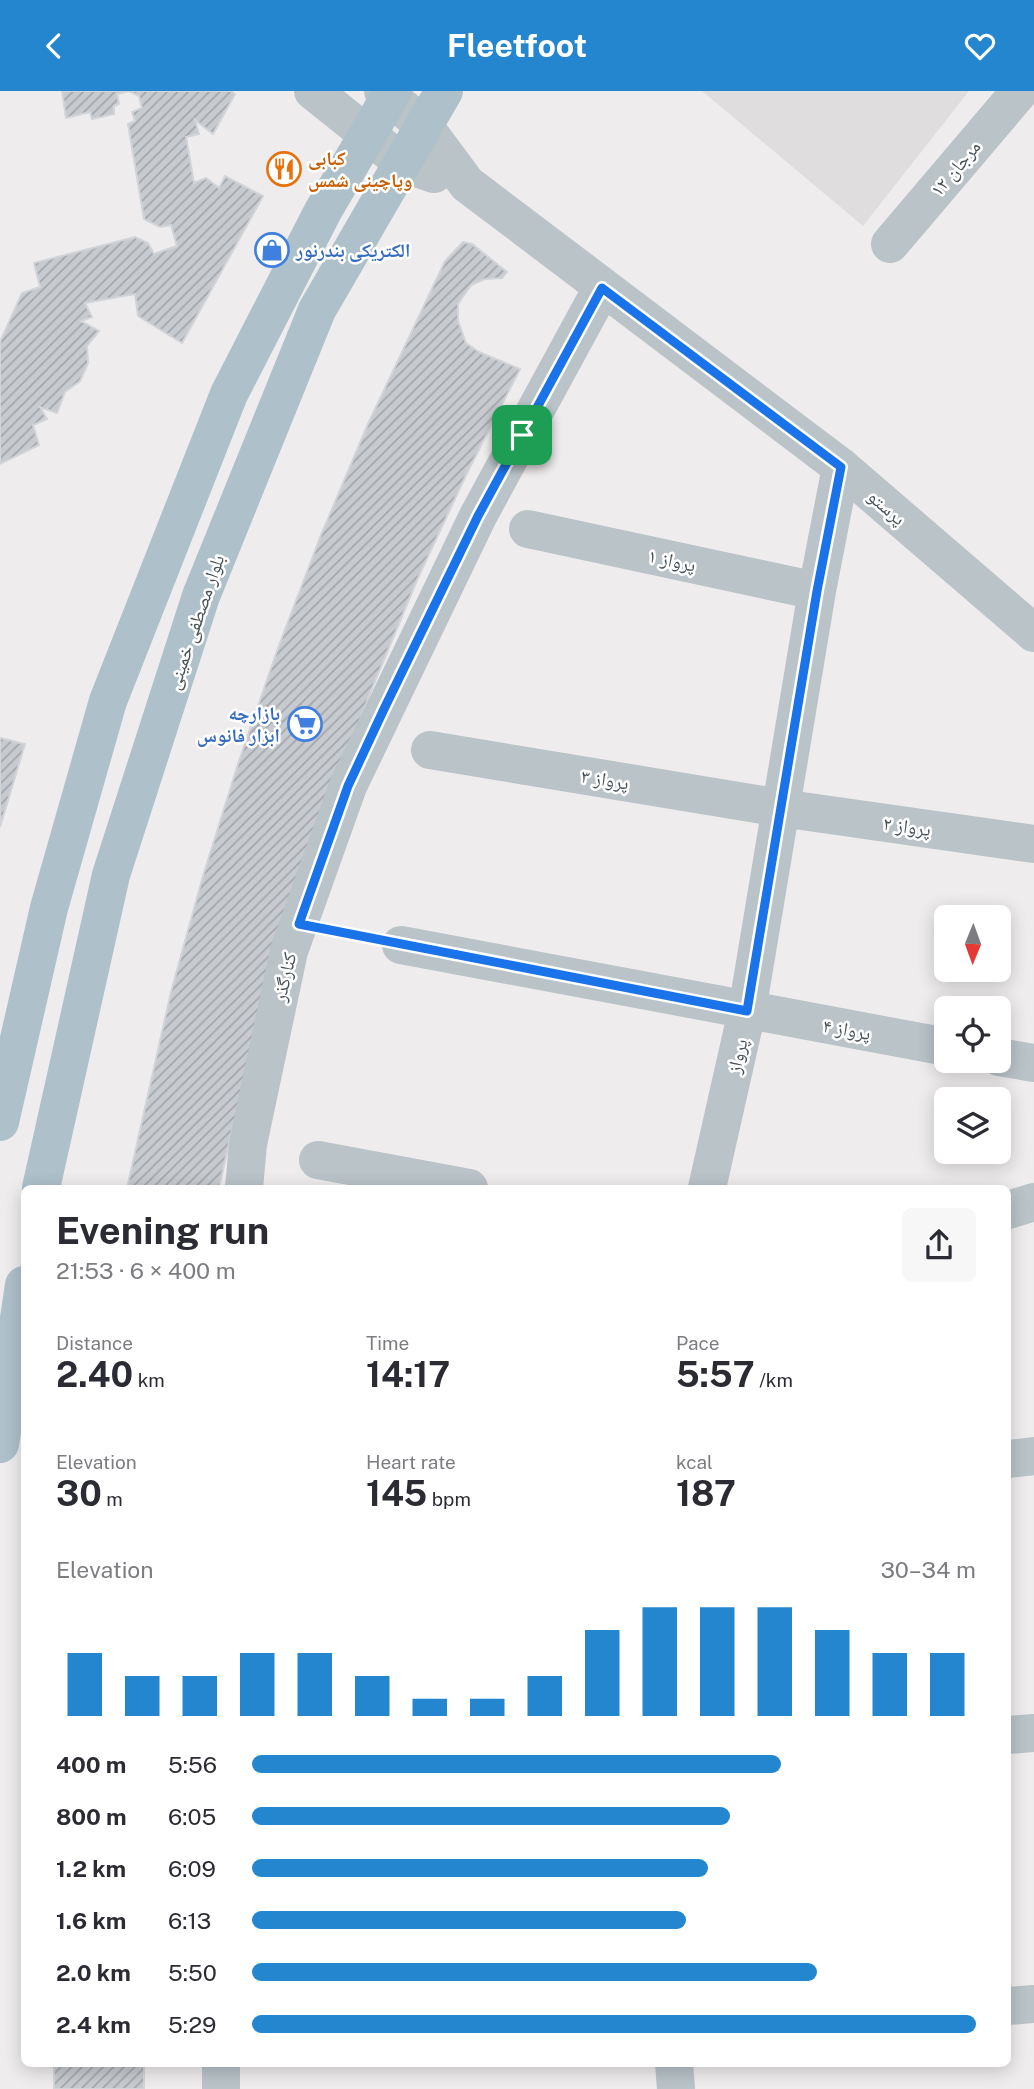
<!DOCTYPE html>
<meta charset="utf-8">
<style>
body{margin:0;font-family:"Public Sans","Noto Naskh Arabic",sans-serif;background:#f7f7f7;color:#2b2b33;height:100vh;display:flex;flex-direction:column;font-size:26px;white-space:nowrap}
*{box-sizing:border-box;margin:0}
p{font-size:23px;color:#7c7c81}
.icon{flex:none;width:38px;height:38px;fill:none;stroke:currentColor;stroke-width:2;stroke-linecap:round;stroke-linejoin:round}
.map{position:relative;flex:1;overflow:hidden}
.details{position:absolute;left:21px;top:1094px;width:990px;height:882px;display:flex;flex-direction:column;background:#fff;border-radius:10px;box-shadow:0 4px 18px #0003}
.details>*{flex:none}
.needle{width:46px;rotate:181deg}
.fabs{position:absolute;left:934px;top:814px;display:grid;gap:14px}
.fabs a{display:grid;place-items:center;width:77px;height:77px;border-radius:10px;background:#fff;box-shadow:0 4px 18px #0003;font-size:35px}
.pin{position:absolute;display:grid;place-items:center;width:60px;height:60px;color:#fff;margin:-30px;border-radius:14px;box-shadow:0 4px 10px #0006}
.round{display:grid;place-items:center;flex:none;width:74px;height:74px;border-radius:10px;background:#f7f7f7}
.overview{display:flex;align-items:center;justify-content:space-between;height:119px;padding:0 35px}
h1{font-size:38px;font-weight:700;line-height:52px}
.metrics{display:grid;grid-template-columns:repeat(3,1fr);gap:10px;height:119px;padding:7px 35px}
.metrics div{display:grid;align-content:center}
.metrics b{font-size:35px;font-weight:700}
.metrics small{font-size:19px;font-weight:400}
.metrics p{font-size:19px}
.chart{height:196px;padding:14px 35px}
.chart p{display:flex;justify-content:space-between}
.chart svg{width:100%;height:126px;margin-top:7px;stroke:#2586d0;stroke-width:6}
ul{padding:0 35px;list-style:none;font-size:23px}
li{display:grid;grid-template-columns:112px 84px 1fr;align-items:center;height:52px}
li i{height:18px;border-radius:9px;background:#2586d0}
header{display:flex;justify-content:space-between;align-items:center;height:91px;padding:0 35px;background:#2586d0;color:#fff;font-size:32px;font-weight:700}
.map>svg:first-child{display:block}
.education{fill:#e0ddde}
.building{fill:url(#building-hatch);stroke:#d1d4d8;stroke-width:2}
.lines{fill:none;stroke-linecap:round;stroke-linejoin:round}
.path{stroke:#78c695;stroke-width:4.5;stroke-dasharray:5 3.5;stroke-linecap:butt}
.minor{stroke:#b9c3c8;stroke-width:38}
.major{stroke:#aec0ca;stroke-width:38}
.route-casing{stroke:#fff;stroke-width:14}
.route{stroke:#1a73e8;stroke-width:9}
.labels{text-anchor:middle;stroke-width:5;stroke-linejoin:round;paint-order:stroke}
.food-label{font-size:19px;font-weight:bold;fill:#c56008;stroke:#fff;text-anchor:start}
.street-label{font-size:19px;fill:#465258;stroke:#fff}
.shop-label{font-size:19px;font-weight:bold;fill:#366cbe;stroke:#fff;text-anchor:start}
</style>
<header><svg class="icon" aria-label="back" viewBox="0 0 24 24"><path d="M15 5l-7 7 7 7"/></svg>Fleetfoot<svg class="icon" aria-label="heart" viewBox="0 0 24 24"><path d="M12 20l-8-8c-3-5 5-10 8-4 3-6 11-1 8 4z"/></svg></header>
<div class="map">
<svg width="1034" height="1998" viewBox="0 0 1034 1998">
<defs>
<pattern id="building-hatch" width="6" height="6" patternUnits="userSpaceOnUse" patternTransform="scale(1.75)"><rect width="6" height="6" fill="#c7cacf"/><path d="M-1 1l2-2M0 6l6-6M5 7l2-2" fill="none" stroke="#a3a7ab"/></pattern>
</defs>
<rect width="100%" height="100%" fill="#efeced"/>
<path class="education" d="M 702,0 L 969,0 L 863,135 Z"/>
<path class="building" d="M 62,0 L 230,0 L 235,3 L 213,43 L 195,29 L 199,43 L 186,46 L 194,92 L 206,87 L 219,97 L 225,85 L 263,105 L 182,252 L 138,225 L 135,203 L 85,212 L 92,226 L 81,230 L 99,240 L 87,255 L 88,272 L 80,290 L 65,301 L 57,322 L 40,316 L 47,328 L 33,334 L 39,354 L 0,373 L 0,251 L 22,202 L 40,196 L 34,172 L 135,146 L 148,152 L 154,163 L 177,155 L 171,134 L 160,136 L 144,128 L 128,33 L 135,30 L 132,21 L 142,17 L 139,5 L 129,0 L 117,3 L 119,13 L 114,15 L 114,23 L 92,28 L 90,21 L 66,27 Z
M 463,151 L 472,153 L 507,181 L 502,187 L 485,188 L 471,194 L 458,213 L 458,230 L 466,252 L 479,261 L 520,278 L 467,382 L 418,487 L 373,595 L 331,704 L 232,1039 L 219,1097 L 127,1097 L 171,901 L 203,785 L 239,670 L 278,557 L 321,444 L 368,333 L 445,170 Z
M 0,647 L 25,653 L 0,736 Z
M 54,1972 L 144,1972 L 144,1998 L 54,1998 Z"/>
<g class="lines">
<path class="path" d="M 334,840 L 367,847"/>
<path class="minor" d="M 313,0 L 403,72 L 434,83
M 383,0 L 424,35 L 467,93 L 841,376 L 1034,542
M 890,153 L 1020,0
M 528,438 L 817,500
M 430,659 L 781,717 L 1034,753
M 401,854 L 947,956
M 999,966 L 1034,972
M 318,1069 L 469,1097
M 244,1097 L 248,1053 L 289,860 L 348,695 L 478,425 L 602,197
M 707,1097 L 747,920 L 817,500 L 841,376
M 1008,1119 L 1034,1111
M 1008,1368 L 1034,1365
M 1008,1644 L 1034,1642
M 1008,1915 L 1034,1913
M 674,1972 L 676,1998
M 221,1998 L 221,1972"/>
<path class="major" d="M 0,1031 L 49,817 L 108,610 L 229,303 L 323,120 L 393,0
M 41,1097 L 111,784 L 201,505 L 317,219 L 444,0
M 0,1353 L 24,1194"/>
</g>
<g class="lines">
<g class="route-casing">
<path id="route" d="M 602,197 L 841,376 L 817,500 L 747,920 L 299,833 L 348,695 L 384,618 L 478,425 Z"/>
</g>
<use href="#route" class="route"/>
</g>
<defs>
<g id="restaurant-ring" transform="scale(1.75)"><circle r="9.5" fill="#fff" stroke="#e8710a" stroke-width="1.5"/><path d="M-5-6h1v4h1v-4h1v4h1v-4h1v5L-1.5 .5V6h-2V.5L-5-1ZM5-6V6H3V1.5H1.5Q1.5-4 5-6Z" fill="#e8710a"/></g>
<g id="shop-ring" transform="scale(1.75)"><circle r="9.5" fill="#fff" stroke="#3f7fe0" stroke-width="1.5"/><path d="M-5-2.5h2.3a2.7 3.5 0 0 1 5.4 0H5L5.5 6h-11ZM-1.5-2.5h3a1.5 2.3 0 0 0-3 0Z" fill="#3f7fe0"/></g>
<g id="supermarket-ring" transform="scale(1.75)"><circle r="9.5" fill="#fff" stroke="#3f7fe0" stroke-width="1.5"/><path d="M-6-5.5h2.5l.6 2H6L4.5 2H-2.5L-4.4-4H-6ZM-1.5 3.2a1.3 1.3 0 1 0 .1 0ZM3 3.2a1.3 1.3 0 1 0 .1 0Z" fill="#3f7fe0"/></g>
</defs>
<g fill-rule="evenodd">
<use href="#restaurant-ring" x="284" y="78"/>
<use href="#shop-ring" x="272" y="159"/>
<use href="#supermarket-ring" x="305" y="633"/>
</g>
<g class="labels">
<g class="food-label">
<text x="308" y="74">کبابی<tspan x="308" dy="22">وپاچینی شمس</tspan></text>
</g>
<g class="street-label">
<text transform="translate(955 77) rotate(-50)" y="7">مرجان ۱۲</text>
<text transform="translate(887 416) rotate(41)" y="7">پرستو</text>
<text transform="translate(672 469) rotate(12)" y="7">پرواز ۱</text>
<text transform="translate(195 531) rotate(-71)" y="7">بلوار مصطفی خمینی</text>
<text transform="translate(605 688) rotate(9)" y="7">پرواز ۳</text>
<text transform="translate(907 735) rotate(8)" y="7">پرواز ۲</text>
<text transform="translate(284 886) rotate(-77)" y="7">کنارگذر</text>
<text transform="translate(847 938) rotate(10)" y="7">پرواز ۴</text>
<text transform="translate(737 965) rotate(-77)" y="7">پرواز</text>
</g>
<g class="shop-label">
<text x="296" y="166">الکتریکی بندرنور</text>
<text x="280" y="629" text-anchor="end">بازارچه<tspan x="280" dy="22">ابزار فانوس</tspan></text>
</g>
</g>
</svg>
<div class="fabs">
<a><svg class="needle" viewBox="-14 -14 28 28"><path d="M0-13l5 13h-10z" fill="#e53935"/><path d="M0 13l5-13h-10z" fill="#7c7c81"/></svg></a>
<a><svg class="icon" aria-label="locate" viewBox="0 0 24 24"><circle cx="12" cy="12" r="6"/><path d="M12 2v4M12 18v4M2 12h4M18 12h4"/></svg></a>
<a><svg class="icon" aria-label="layers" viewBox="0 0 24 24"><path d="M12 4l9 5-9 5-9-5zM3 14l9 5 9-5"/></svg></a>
</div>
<div class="pin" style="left:522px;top:344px;background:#1e9e55"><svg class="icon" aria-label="arrive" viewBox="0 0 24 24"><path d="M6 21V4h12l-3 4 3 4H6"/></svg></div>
<section class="details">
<div class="overview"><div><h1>Evening run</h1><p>21:53 · 6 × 400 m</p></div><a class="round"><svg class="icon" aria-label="share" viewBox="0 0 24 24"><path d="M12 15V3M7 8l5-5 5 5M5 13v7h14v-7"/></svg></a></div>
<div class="metrics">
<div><p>Distance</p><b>2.40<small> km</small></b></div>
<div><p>Time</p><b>14:17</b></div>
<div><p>Pace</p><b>5:57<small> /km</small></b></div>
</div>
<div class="metrics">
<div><p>Elevation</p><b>30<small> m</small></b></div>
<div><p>Heart rate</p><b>145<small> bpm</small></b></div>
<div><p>kcal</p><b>187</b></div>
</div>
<div class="chart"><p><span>Elevation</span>30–34 m</p>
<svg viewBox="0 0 160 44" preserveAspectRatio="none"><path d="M5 44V22M15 44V30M25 44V30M35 44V22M45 44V22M55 44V30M65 44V38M75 44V38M85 44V30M95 44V14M105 44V6M115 44V6M125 44V6M135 44V14M145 44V22M155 44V22"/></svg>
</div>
<ul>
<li><b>400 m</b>5:56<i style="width:73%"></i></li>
<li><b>800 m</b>6:05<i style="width:66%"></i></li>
<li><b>1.2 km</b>6:09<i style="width:63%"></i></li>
<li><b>1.6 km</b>6:13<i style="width:60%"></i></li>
<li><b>2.0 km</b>5:50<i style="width:78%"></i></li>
<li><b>2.4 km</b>5:29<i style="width:100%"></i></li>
</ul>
</section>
</div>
